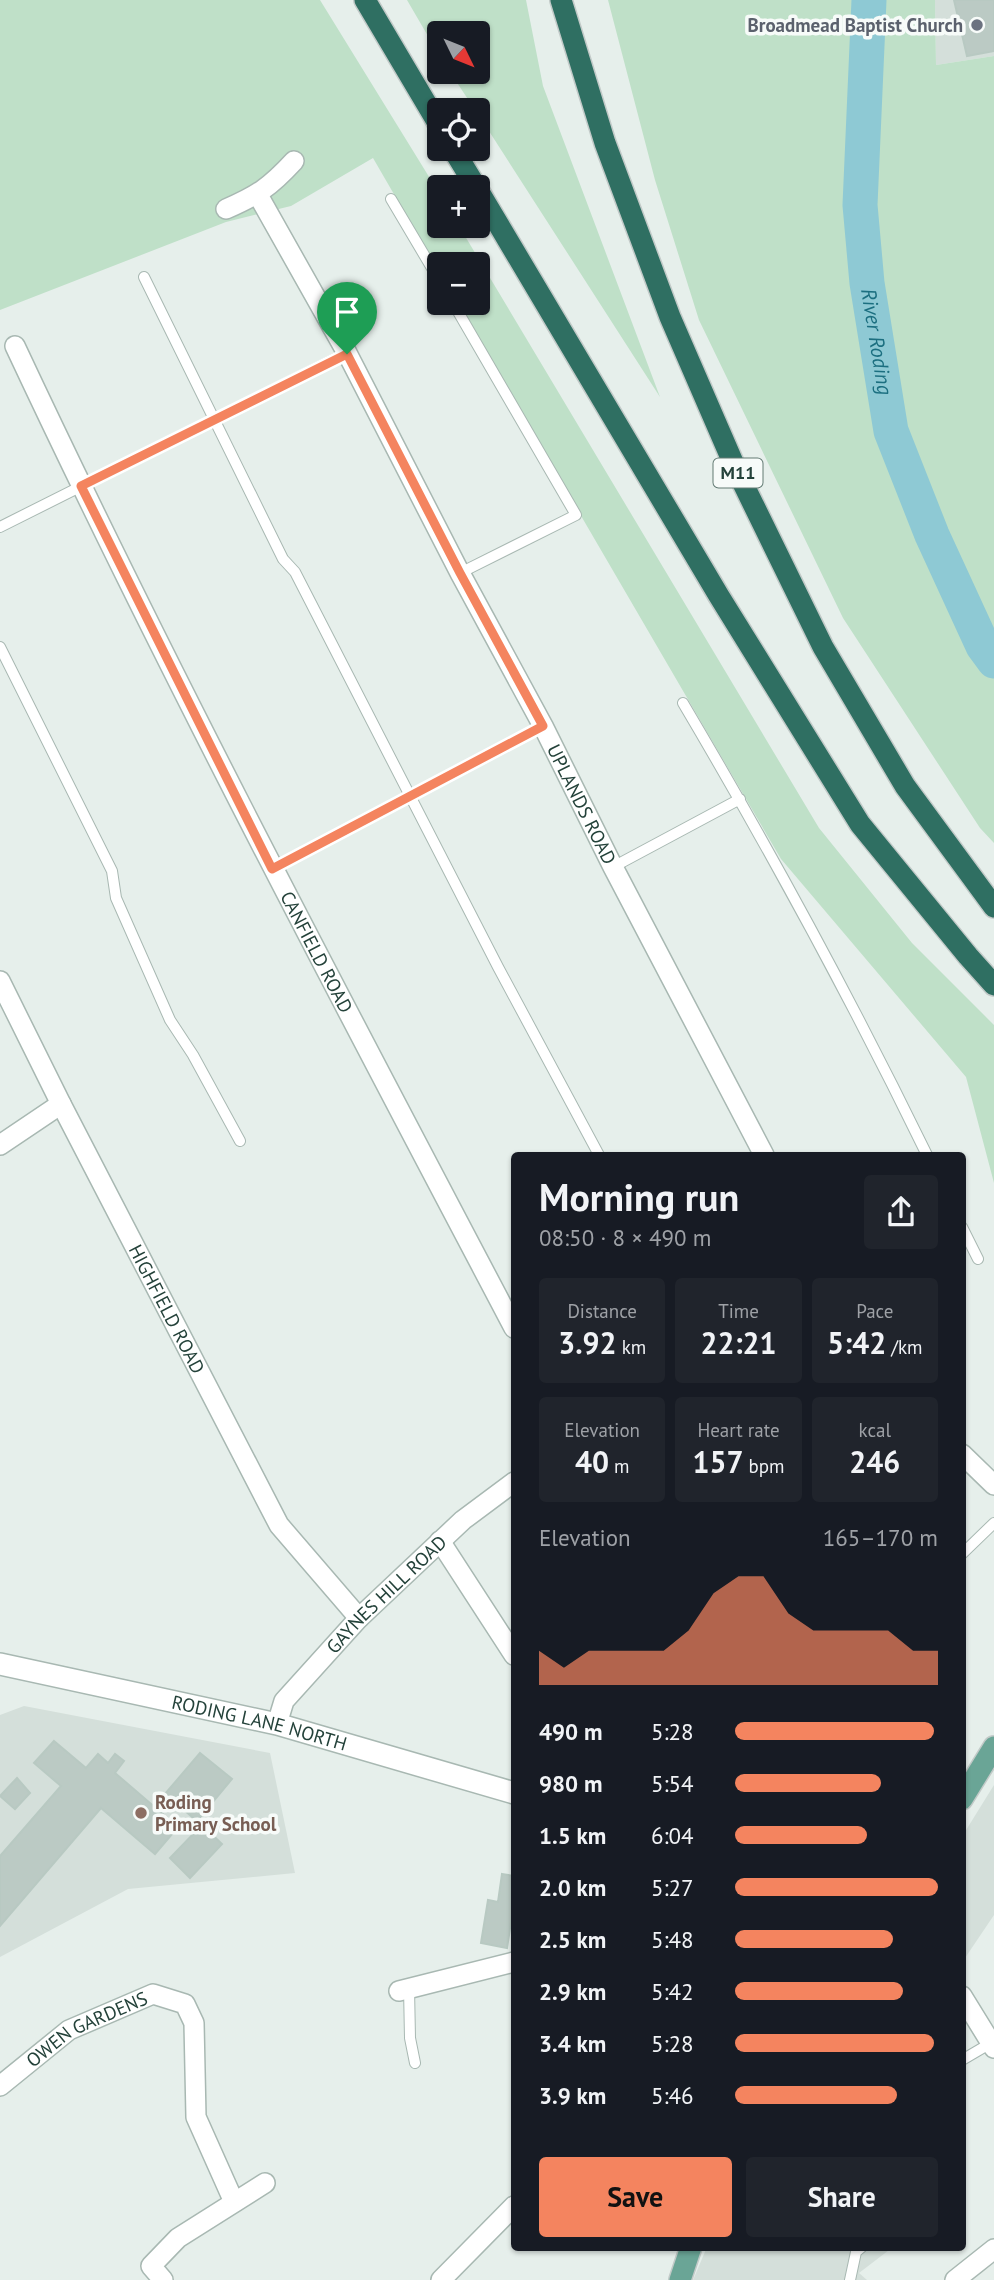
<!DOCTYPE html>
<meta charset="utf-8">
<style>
body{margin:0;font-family:"PT Sans",sans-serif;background:#20242c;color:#f1f3f6;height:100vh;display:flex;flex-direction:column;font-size:26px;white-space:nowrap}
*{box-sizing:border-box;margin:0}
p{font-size:23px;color:#9ea1a6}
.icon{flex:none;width:38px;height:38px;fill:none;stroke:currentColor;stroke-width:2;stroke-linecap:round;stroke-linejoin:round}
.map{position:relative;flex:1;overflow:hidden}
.details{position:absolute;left:511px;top:1152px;width:455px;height:1099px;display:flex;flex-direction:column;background:#171b24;border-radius:7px;box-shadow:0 2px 5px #0004}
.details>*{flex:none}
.needle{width:46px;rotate:133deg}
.fabs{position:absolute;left:427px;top:21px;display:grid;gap:14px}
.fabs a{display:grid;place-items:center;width:63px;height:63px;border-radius:7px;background:#171b24;box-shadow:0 2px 5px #0004;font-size:35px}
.pin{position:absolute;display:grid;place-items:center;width:60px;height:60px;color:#fff;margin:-72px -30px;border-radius:50% 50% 50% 0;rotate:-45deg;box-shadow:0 0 7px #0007}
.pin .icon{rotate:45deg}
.round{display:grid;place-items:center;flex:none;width:74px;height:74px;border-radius:7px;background:#20242c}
.head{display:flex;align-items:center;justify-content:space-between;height:119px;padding:0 28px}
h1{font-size:38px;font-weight:700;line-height:52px}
.metrics{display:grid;grid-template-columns:repeat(3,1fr);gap:10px;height:119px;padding:7px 28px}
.metrics div{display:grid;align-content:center;border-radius:7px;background:#20242c;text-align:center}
.metrics b{font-size:30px;font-weight:700}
.metrics small{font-size:19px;font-weight:400}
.metrics p{font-size:19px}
.chart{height:196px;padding:14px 28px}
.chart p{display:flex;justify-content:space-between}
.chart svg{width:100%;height:126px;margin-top:7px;fill:#f4845f;opacity:.7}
.button{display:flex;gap:14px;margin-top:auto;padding:14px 28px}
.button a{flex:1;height:80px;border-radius:7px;background:#f4845f;color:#111;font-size:28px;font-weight:700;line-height:80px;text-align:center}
.button a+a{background:#20242c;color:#f1f3f6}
ul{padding:0 28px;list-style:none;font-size:23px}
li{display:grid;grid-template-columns:112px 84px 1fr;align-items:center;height:52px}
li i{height:18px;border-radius:9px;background:#f4845f}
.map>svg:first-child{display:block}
.built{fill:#d4dfda}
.green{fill:#bfe0c8}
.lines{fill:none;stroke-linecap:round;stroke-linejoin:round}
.river{stroke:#8ec9d4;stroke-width:35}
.building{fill:#bbcac4;stroke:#b8c9c2;stroke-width:2}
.service-casing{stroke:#a8b8b2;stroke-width:12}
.minor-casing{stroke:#a8b8b2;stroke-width:22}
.tertiary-casing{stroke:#a8b8b2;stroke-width:24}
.primary-casing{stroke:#c2cac8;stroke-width:24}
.motorway-casing{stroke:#c2cac8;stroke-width:24}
.service{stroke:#fff;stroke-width:10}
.minor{stroke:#fff;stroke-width:19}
.tertiary{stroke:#fff;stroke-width:21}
.primary{stroke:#6aa596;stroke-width:21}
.motorway{stroke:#2f6f62;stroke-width:21}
.route-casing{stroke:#fff;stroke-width:14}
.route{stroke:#f4845f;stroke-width:9}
.worship-dot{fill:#6b7280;stroke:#f7fbf9;stroke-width:2.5}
.education-dot{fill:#8d6e63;stroke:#f7fbf9;stroke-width:2.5}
.labels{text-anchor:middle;stroke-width:7;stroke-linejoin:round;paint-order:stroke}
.shield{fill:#f7fbf9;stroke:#637a73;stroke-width:2}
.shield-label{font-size:18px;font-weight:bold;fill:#24423a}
.worship-label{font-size:19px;font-weight:bold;fill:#5b616d;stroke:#f7fbf9;text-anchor:end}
.street-label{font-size:19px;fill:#24423a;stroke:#f7fbf9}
.education-label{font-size:19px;font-weight:bold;fill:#785e54;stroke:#f7fbf9;text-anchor:start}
.water-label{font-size:21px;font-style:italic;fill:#1c6f80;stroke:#f7fbf9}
</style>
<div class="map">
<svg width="994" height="2280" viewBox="0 0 994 2280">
<rect width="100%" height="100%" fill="#e6efeb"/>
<path class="built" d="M 935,0 L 994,0 L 994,56 L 936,65 Z
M 24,1706 L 270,1753 L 295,1873 L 128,1889 L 0,1957 L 0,1715 Z
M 994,1785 L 994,1915 L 963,1961 L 963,1835 Z
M 707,2247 L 893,2247 L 859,2273 L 867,2280 L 693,2280 Z"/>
<path class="green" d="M 0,0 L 320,0 L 439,193 L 439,226 L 459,226 L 819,828 L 912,943 L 994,1025 L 994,1183 L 966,1077 L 781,859 L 457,303 L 478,303 L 478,264 L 439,264 L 439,272 L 373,158 L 291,206 L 226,222 L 0,310 Z
M 407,0 L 526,0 L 543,86 L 660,397 L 478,114 L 478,110 L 475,110 L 450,72 L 478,72 L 478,33 L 439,33 L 439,55 Z
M 608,0 L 935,0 L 936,65 L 994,56 L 994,843 L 980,828 L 843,618 L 699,320 L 655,180 Z"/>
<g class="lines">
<path class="river" id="s1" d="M 869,0 L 860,205 L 867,283 L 891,431 L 932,535 L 983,646 L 994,661"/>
</g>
<path class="building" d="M 954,0 L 994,0 L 994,51 L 967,56 Z
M 54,1741 L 86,1768 L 98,1754 L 108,1763 L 115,1754 L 124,1761 L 115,1773 L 178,1827 L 155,1854 L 101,1808 L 0,1926 L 0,1856 L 61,1786 L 34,1763 Z
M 200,1753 L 232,1779 L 197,1821 L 165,1794 Z
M 17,1778 L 30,1793 L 15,1809 L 0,1796 Z
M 202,1825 L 222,1844 L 190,1878 L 170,1858 Z
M 502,1874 L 514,1876 L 514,1903 L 507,1948 L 481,1943 L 488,1900 L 498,1902 Z"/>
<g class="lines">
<g class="service-casing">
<path id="service" d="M 391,199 L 439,280
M 144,277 L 283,559 L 295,572 L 498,967 L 599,1155
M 453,303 L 576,515 L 460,573
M 0,527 L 347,353
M 0,647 L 112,871 L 116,898 L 170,1020 L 193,1055 L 240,1141
M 683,703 C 770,850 852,1001 927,1155
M 613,867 L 740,799
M 272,869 L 543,726
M 962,1227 L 978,1259
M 962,1554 L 994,1523
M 409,1988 L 410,2038 L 415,2063
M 962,2060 L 991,2043
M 850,2280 L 856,2252 L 862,2247"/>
</g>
<g class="minor-casing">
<g id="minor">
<path id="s2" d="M 258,195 L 347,353 L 460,573 L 543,726 L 613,867 L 764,1155"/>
<path d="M 226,209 C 258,195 270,187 294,161"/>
<path id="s3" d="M 15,346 C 171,679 343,1003 514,1328"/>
<path id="s4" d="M 0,981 L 61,1104 L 279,1525 L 359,1618"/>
<path d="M 0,1145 L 61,1104"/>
<path d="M 962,1454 L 994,1485"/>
<path d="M 440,1541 L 514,1655"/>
<path id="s5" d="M 277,1724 L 284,1701 L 359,1618 L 463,1520 L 514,1482"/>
<path d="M 399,1991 L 514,1962"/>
<path d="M 962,1996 L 994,2048"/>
<path id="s6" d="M 0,2086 L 69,2030 L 153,1994 L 185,2004 L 194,2023 L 196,2117 L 234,2202"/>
<path d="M 163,2280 L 151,2266 L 178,2238 L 265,2183"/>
<path d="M 441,2280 L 514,2206"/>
<path d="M 955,2280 L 994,2249"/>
</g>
</g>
<g class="tertiary-casing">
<g id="tertiary">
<path id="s7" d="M 0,1664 L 277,1724 L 514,1793"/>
</g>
</g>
<g class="primary-casing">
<path id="primary" d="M 962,1799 L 994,1747
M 680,2280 L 691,2247"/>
</g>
<g class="motorway-casing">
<path id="motorway" d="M 365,0 L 439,125
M 561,0 L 605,143 L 670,317 L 735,467 L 823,647 L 905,786 L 994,907
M 453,149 L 476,187
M 478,190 L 719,596 L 860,824 L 968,956 L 994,985"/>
</g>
<use href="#service" class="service"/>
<use href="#minor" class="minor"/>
<use href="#tertiary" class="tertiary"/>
<use href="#primary" class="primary"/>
<use href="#motorway" class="motorway"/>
</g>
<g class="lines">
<g class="route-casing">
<path id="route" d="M 347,354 L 460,573 L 543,726 L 272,869 L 81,486 Z"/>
</g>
<use href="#route" class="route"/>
</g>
<circle class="worship-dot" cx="977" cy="25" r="7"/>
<circle class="education-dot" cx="141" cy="1813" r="7"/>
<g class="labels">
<rect class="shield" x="713.5" y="458.5" width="49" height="29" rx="5"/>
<g class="shield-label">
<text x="738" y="479">M11</text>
</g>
<g class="worship-label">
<text x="963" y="32">Broadmead Baptist Church</text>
</g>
<g class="street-label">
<text dy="7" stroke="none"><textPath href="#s2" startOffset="690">UPLANDS ROAD</textPath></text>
<text dy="7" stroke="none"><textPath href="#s3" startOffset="677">CANFIELD ROAD</textPath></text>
<text dy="7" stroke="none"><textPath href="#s4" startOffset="368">HIGHFIELD ROAD</textPath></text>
<text dy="7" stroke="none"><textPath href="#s5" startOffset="172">GAYNES HILL ROAD</textPath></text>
<text dy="7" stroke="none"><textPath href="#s7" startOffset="266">RODING LANE NORTH</textPath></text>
<text dy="7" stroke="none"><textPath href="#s6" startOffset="105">OWEN GARDENS</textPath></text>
</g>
<g class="education-label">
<text x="155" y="1809">Roding<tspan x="155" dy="22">Primary School</tspan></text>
</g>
<g class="water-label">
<text dy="7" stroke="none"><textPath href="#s1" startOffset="343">River Roding</textPath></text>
</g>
</g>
</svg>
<div class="fabs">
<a><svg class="needle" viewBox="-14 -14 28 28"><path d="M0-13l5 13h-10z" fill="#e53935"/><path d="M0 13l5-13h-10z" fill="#9ea1a6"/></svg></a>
<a><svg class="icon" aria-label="locate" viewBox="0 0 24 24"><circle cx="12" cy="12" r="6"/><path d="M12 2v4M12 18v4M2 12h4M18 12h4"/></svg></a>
<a>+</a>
<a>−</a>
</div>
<div class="pin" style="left:347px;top:354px;background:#1e9e55"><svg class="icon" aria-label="arrive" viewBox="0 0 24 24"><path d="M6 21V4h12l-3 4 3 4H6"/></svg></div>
<section class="details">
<div class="head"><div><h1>Morning run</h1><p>08:50 · 8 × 490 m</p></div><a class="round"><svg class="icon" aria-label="share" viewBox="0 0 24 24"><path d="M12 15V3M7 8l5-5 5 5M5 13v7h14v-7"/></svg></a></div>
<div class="metrics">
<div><p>Distance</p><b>3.92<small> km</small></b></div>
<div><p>Time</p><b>22:21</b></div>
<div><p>Pace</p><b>5:42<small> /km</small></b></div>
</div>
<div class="metrics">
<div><p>Elevation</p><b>40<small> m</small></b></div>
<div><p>Heart rate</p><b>157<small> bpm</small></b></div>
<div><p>kcal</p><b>246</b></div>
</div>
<div class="chart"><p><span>Elevation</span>165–170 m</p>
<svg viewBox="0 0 160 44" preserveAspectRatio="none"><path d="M0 44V32L10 38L20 32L30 32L40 32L50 32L60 25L70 12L80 6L90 6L100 19L110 25L120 25L130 25L140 25L150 32L160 32V44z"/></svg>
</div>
<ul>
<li><b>490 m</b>5:28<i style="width:98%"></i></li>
<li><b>980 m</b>5:54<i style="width:72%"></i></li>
<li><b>1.5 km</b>6:04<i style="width:65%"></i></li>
<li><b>2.0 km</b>5:27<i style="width:100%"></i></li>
<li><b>2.5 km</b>5:48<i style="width:78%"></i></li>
<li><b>2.9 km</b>5:42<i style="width:83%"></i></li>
<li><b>3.4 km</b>5:28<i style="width:98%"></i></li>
<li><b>3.9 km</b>5:46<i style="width:80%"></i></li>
</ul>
<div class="button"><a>Save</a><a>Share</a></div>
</section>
</div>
